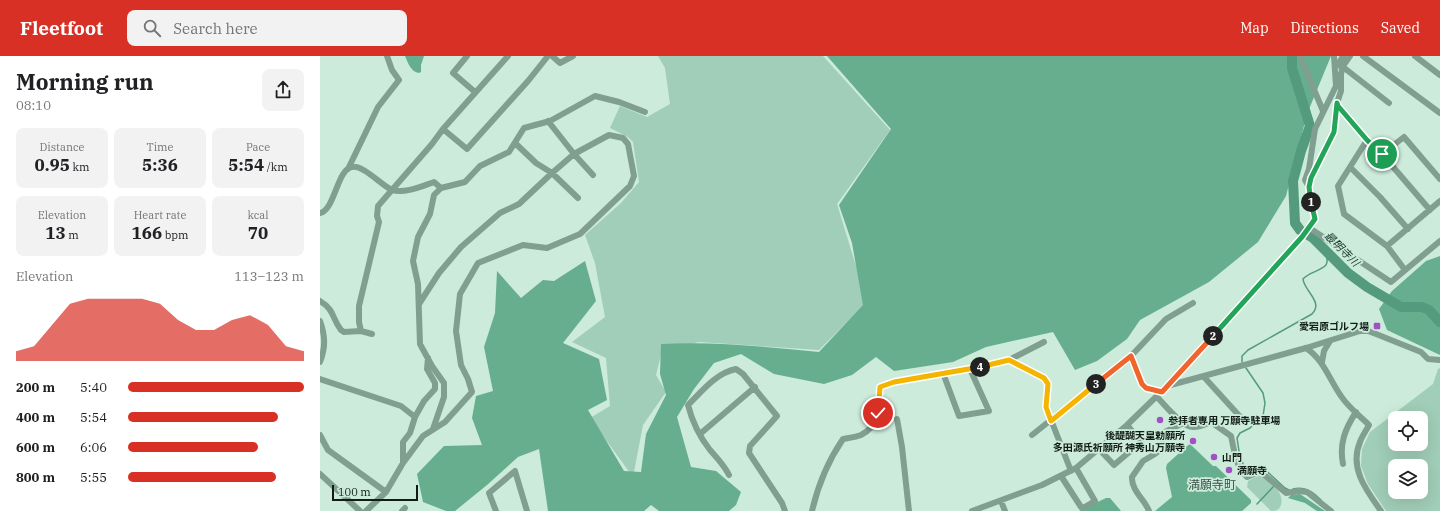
<!DOCTYPE html>
<meta charset="utf-8">
<style>
body{margin:0;font-family:"IBM Plex Serif","Noto Sans JP",serif;background:#f2f2f2;color:#202124;height:100vh;display:flex;flex-direction:column;font-size:15px;white-space:nowrap}
*{box-sizing:border-box;margin:0}
p{font-size:13px;color:#757577}
.icon{flex:none;width:22px;height:22px;fill:none;stroke:currentColor;stroke-width:2;stroke-linecap:round;stroke-linejoin:round}
.map{position:relative;flex:1;overflow:hidden}
.side{display:flex;flex-direction:column;background:#fff;width:320px}
.side>*{flex:none}
.controls{position:absolute;left:1068px;top:355px;display:grid;gap:8px}
.controls a{display:grid;place-items:center;width:40px;height:40px;border-radius:8px;background:#fff;box-shadow:0 4px 16px #0002;font-size:20px}
.scale{position:absolute;left:12px;bottom:10px;width:86px;box-sizing:border-box;padding-left:4px;border:2px solid #111c17;border-top:0;font-size:11px;line-height:14px;white-space:nowrap;color:#111c17;-webkit-text-stroke:3px #ccebdb;paint-order:stroke}
.pin{position:absolute;display:grid;place-items:center;width:34px;height:34px;color:#fff;margin:-17px;border:2px solid #fff;border-radius:50%;box-shadow:0 1px 4px #0007}
.km{position:absolute;width:20px;height:20px;margin:-10px;border-radius:50%;background:#222;color:#fff;font-size:11px;line-height:20px;text-align:center}
.round{display:grid;place-items:center;flex:none;width:42px;height:42px;border-radius:8px;background:#f2f2f2}
.headline{display:flex;align-items:center;justify-content:space-between;height:68px;padding:0 16px}
h1{font-size:22px;font-weight:800;line-height:30px}
.stats{display:grid;grid-template-columns:repeat(3,1fr);gap:6px;height:68px;padding:4px 16px}
.stats div{display:grid;align-content:center;border-radius:8px;background:#f2f2f2;text-align:center}
.stats b{font-size:17px;font-weight:800}
.stats small{font-size:11px;font-weight:400}
.stats p{font-size:11px}
.chart{height:112px;padding:8px 16px}
.chart p{display:flex;justify-content:space-between}
.chart svg{width:100%;height:72px;margin-top:4px;fill:#d93025;opacity:.7}
ul{padding:0 16px;list-style:none;font-size:13px}
li{display:grid;grid-template-columns:64px 48px 1fr;align-items:center;height:30px}
li i{height:10px;border-radius:5px;background:#d93025}
header{display:flex;align-items:center;gap:24px;box-sizing:border-box;height:56px;padding:0 20px;background:#d93025;color:#fff}
header strong{font-size:19px}
nav{display:flex;gap:22px;margin-inline-start:auto;font-size:14px}
.search{width:280px;height:36px;background:#f2f2f2;display:flex;align-items:center;gap:10px;box-sizing:border-box;padding:0 14px;border-radius:8px;color:#757577;font-size:15px}
main{display:flex;flex:1;min-height:0}
.map>svg:first-child{display:block}
.green{fill:#a1ceb8;fill-rule:evenodd}
.forest{fill:#66ae8e}
.lines{fill:none;stroke-linecap:round;stroke-linejoin:round}
.stream{stroke:#539b7c;stroke-width:1.5}
.river{stroke:#539b7c;stroke-width:10}
.minor{stroke:#819f90;stroke-width:6}
.split-1-casing{stroke:#fff;stroke-width:8}
.split-2-casing{stroke:#fff;stroke-width:8}
.split-3-casing{stroke:#fff;stroke-width:8}
.split-4-casing{stroke:#fff;stroke-width:8}
.split-5-casing{stroke:#fff;stroke-width:8}
.split-1{stroke:#22a559;stroke-width:5}
.split-2{stroke:#22a559;stroke-width:5}
.split-3{stroke:#f0652b;stroke-width:5}
.split-4{stroke:#f5b400;stroke-width:5}
.split-5{stroke:#f5b400;stroke-width:5}
.poi-dot{fill:#a051c3;stroke:#ccebdb;stroke-width:1.5}
.labels{text-anchor:middle;stroke-width:3.5;stroke-linejoin:round;paint-order:stroke}
.poi-label{font-size:10px;font-weight:bold;fill:#111c17;stroke:#ccebdb;text-anchor:start}
.water-label{font-size:11px;font-style:italic;fill:#153628;stroke:#ccebdb}
.quarter-label{font-size:12px;fill:#3a5448;stroke:#ccebdb}
</style>
<header>
<strong>Fleetfoot</strong>
<div class="search"><svg class="icon" aria-label="search" viewBox="0 0 24 24"><circle cx="10" cy="10" r="6"/><path d="M15 15l6 6"/></svg>Search here</div>
<nav><a>Map</a><a>Directions</a><a>Saved</a></nav>
</header>
<main>
<section class="side">
<div class="headline"><div><h1>Morning run</h1><p>08:10</p></div><a class="round"><svg class="icon" aria-label="share" viewBox="0 0 24 24"><path d="M12 15V3M7 8l5-5 5 5M5 13v7h14v-7"/></svg></a></div>
<div class="stats">
<div><p>Distance</p><b>0.95<small> km</small></b></div>
<div><p>Time</p><b>5:36</b></div>
<div><p>Pace</p><b>5:54<small> /km</small></b></div>
</div>
<div class="stats">
<div><p>Elevation</p><b>13<small> m</small></b></div>
<div><p>Heart rate</p><b>166<small> bpm</small></b></div>
<div><p>kcal</p><b>70</b></div>
</div>
<div class="chart"><p><span>Elevation</span>113–123 m</p>
<svg viewBox="0 0 160 44" preserveAspectRatio="none"><path d="M0 44V38L10 35L20 22L30 9L40 6L50 6L60 6L70 6L80 9L90 19L100 25L110 25L120 19L130 16L140 22L150 35L160 38V44z"/></svg>
</div>
<ul>
<li><b>200 m</b>5:40<i style="width:100%"></i></li>
<li><b>400 m</b>5:54<i style="width:85%"></i></li>
<li><b>600 m</b>6:06<i style="width:74%"></i></li>
<li><b>800 m</b>5:55<i style="width:84%"></i></li>
</ul>
</section>
<div class="map">
<svg width="1120" height="455" viewBox="0 0 1120 455">
<rect width="100%" height="100%" fill="#ccebdb"/>
<path class="green" d="M 338,0 L 503,0 L 570,74 L 517,148 L 547,246 L 499,294 L 379,286 L 342,295 L 336,319 L 346,336 L 323,369 L 313,421 L 270,362 L 290,350 L 286,302 L 252,286 L 285,261 L 275,207 L 265,179 L 301,147 L 319,126 L 313,86 L 308,81 L 290,72 L 300,50 L 327,61 L 350,48 L 345,12 Z
M 1120,312 L 1120,455 L 1066,455 L 1048,428 L 1041,410 L 1042,393 L 1050,376 L 1113,328 L 1118,313 ZM 1075,362 L 1101,362 L 1101,388 L 1075,388 ZM 1075,410 L 1101,410 L 1101,436 L 1075,436 Z
M 940,419 C 948,426 965,435 961,449 C 959,454 956,455 951,455 L 927,431 L 928,425 Z"/>
<path class="forest" d="M 85,0 L 104,0 L 101,9 L 101,16 L 99,17 C 91,16 88,7 85,0 Z
M 507,0 L 1011,0 L 987,58 L 966,140 L 938,186 L 889,226 L 820,264 L 807,283 L 777,305 L 755,314 L 733,276 L 666,291 L 633,306 L 574,315 L 556,301 L 532,319 L 504,328 L 454,318 L 421,298 L 394,307 L 374,333 L 357,361 L 371,411 L 396,415 L 421,436 L 416,449 L 409,455 L 339,455 L 331,449 L 324,455 L 228,455 L 219,393 L 198,401 L 167,429 L 135,455 L 126,455 L 103,446 L 97,418 L 124,390 L 162,389 L 152,362 L 156,340 L 173,335 L 164,291 L 175,257 L 177,215 L 201,242 L 223,224 L 234,225 L 265,205 L 276,245 L 243,287 L 279,303 L 287,344 L 268,354 L 304,415 L 321,416 L 326,378 L 346,339 L 340,318 L 341,288 C 394,285 447,291 499,296 L 543,249 L 532,187 L 519,149 L 571,73 Z
M 1120,200 L 1120,299 L 1067,274 L 1059,253 L 1072,235 L 1106,205 Z
M 870,388 L 893,410 L 896,410 L 931,444 L 931,447 L 922,455 L 835,455 L 852,441 L 846,412 L 847,408 L 867,390 Z
M 980,438 L 1005,455 L 997,455 L 985,447 L 968,442 L 971,439 Z
M 786,442 L 790,442 L 801,455 L 759,455 Z"/>
<g class="lines">
<path class="stream" d="M 922,306 L 922,300 L 928,294 L 992,258 C 1004,246 984,235 983,223 C 989,216 999,216 1006,209 C 1009,205 1005,200 1007,194
M 926,312 L 943,337 L 945,347 L 943,360 L 930,372 L 920,377 L 917,382 L 919,395 L 924,411 L 927,413 L 941,410 L 965,432 L 969,434
M 973,433 C 985,430 993,436 1001,444
M 937,448 L 953,431"/>
<path class="river" d="M 972,0 L 972,12 L 990,70 L 981,95 L 973,125 L 975,167 L 980,174 L 993,182 L 1028,217 L 1047,231 L 1081,251 L 1102,251 L 1109,254 L 1120,266"/>
<path class="minor" d="M 147,0 L 133,17 L 155,36
M 232,0 L 240,7 L 253,0
M 980,0 L 1003,55
M 1030,0 L 1023,10 L 1021,18 L 1021,35 L 1017,47 L 1018,50 L 1047,84 L 1018,130 L 1024,158 L 1067,190 L 1085,214
M 1043,0 L 1120,57
M 1095,0 L 1120,19
M 1023,11 L 1069,47
M 1022,13 L 1019,7 L 1023,0
M 228,65 L 254,98 L 273,119
M 123,73 L 188,0
M 1047,84 L 1062,98 L 1110,154
M 195,87 L 216,107 L 232,117 L 258,142
M 1062,98 L 1084,81 L 1120,123
M 1030,111 L 1060,141 L 1088,173
M 28,113 L 58,51 L 79,24 L 72,14 L 67,0
M 989,131 L 985,124 L 989,113 L 995,73 L 1016,30 L 1014,0
M 0,157 C 15,154 17,113 32,111 C 44,109 62,130 72,134 C 85,138 102,130 114,126 L 121,132 L 145,126 L 160,110 L 189,96 L 204,72 L 230,65 L 275,40 L 299,46 L 325,56
M 988,171 L 1071,226 L 1120,185
M 1067,190 L 1120,145
M 0,245 C 15,254 12,263 21,274 L 24,276 L 41,275
M 0,265 C 5,279 6,291 0,306
M 52,278 L 41,275 L 39,266 L 39,250 L 59,166 L 57,160 L 58,150 L 112,88 L 123,73 L 147,93 L 208,25 L 228,0
M 986,292 C 1004,304 1009,323 1021,340 C 1028,351 1040,360 1049,369 C 1046,375 1042,380 1040,386 C 1029,412 1046,434 1061,455
M 811,300 L 822,328 L 826,332 L 841,336
M 689,304 L 724,322 L 728,328 L 726,351 L 751,415
M 1002,306 L 1004,295 L 1010,285
M 623,317 L 639,360 L 669,355 L 650,313
M 884,321 L 924,365
M 0,323 L 81,350 L 95,361
M 847,330 L 986,292 L 1040,275 L 1048,275 L 1056,278 L 1101,296 L 1108,303 L 1120,304
M 837,341 C 845,349 862,371 873,371 C 879,372 886,368 891,366 L 911,380 L 916,404 L 921,414 L 927,421 L 939,416 L 942,417 L 966,437 L 979,435 L 987,436 L 1011,455
M 577,363 L 582,391 L 589,455
M 113,373 L 124,341 L 124,327 L 112,310 L 100,288 L 98,228 L 93,205 L 98,181 L 110,158 L 114,139 L 121,132
M 380,378 L 435,331
M 0,379 L 8,394 L 66,436
M 712,379 L 811,300 L 846,263 L 873,247
M 779,393 L 794,409 L 821,386 L 807,369
M 83,407 L 83,386 L 90,377 L 95,361 L 104,345 L 115,333 L 115,327 L 107,313 L 108,302
M 1023,408 C 1019,388 1025,373 1036,356
M 0,418 L 40,455
M 409,419 C 404,409 397,402 390,394 C 379,380 372,365 368,349 C 382,335 396,317 416,313 L 423,318 L 457,360 L 430,390 L 429,397 L 462,447 L 465,455
M 741,420 L 761,451 L 763,452 L 775,445 L 756,412
M 681,445 L 685,455
M 46,455 L 66,436 L 83,407 L 103,380 L 125,366 L 152,336 L 148,323 L 141,309 L 136,275 L 140,238 L 158,207 L 203,189 L 227,192 L 260,178 L 310,130 L 314,120 L 308,88 L 303,82 L 289,79 L 254,98 L 232,117 L 199,148 L 180,157 L 141,191 L 119,217 L 99,248
M 82,455 L 85,452
M 176,455 L 169,437 L 195,415 L 207,455
M 492,455 C 498,429 508,405 523,383 C 528,382 536,381 541,379 C 560,370 559,348 560,331 L 574,326 L 672,309 L 689,304 L 724,286
M 652,455 L 722,429 L 756,412 L 807,369 L 841,336 L 982,181 L 995,163 L 989,131 L 991,122 L 1014,76 L 1017,47
M 829,455 C 825,444 811,434 812,421 L 823,405 L 835,398 L 840,394 L 843,377 L 863,367"/>
</g>
<g class="lines">
<g class="split-1-casing">
<path id="split-1" d="M 991,146 L 989,131 L 991,122 L 1014,76 L 1017,47 L 1018,50 L 1047,84 L 1062,98"/>
</g>
<g class="split-2-casing">
<path id="split-2" d="M 893,280 L 982,181 L 995,163 L 991,146"/>
</g>
<g class="split-3-casing">
<path id="split-3" d="M 776,328 L 811,300 L 822,328 L 826,332 L 842,336 L 893,280"/>
</g>
<g class="split-4-casing">
<path id="split-4" d="M 660,311 L 689,304 L 724,322 L 728,328 L 726,351 L 731,365 L 776,328"/>
</g>
<g class="split-5-casing">
<path id="split-5" d="M 558,357 L 560,331 L 574,326 L 660,311"/>
</g>
<use href="#split-1" class="split-1"/>
<use href="#split-2" class="split-2"/>
<use href="#split-3" class="split-3"/>
<use href="#split-4" class="split-4"/>
<use href="#split-5" class="split-5"/>
</g>
<g class="poi-dot">
<rect x="1053" y="266" width="8" height="8" rx="2"/>
<circle cx="840" cy="364" r="4"/>
<circle cx="873" cy="385" r="4"/>
<circle cx="894" cy="401" r="4"/>
<circle cx="909" cy="414" r="4"/>
</g>
<g class="labels">
<g class="poi-label">
<text x="1049" y="274" text-anchor="end">愛宕原ゴルフ場</text>
<text x="848" y="368">参拝者専用 万願寺駐車場</text>
<text x="865" y="383" text-anchor="end">後醍醐天皇勅願所<tspan x="865" dy="12">多田源氏祈願所 神秀山万願寺</tspan></text>
<text x="902" y="405">山門</text>
<text x="917" y="418">満願寺</text>
</g>
<g class="water-label">
<text transform="translate(1022 193) rotate(45)" y="4">最明寺川</text>
</g>
<g class="quarter-label">
<text x="892" y="433">満願寺町</text>
</g>
</g>
</svg>
<div class="controls">
<a><svg class="icon" aria-label="locate" viewBox="0 0 24 24"><circle cx="12" cy="12" r="6"/><path d="M12 2v4M12 18v4M2 12h4M18 12h4"/></svg></a>
<a><svg class="icon" aria-label="layers" viewBox="0 0 24 24"><path d="M12 4l9 5-9 5-9-5zM3 14l9 5 9-5"/></svg></a>
</div>
<div class="scale">100 m</div>
<div class="pin" style="left:1062px;top:98px;background:#1e9e55"><svg class="icon" aria-label="arrive" viewBox="0 0 24 24"><path d="M6 21V4h12l-3 4 3 4H6"/></svg></div>
<div class="pin" style="left:558px;top:357px;background:#d93025"><svg class="icon" aria-label="check" viewBox="0 0 24 24"><path d="M5 12l5 5 9-10"/></svg></div>
<b class="km" style="left:991px;top:146px">1</b>
<b class="km" style="left:893px;top:280px">2</b>
<b class="km" style="left:776px;top:328px">3</b>
<b class="km" style="left:660px;top:311px">4</b>
</div>
</main>
